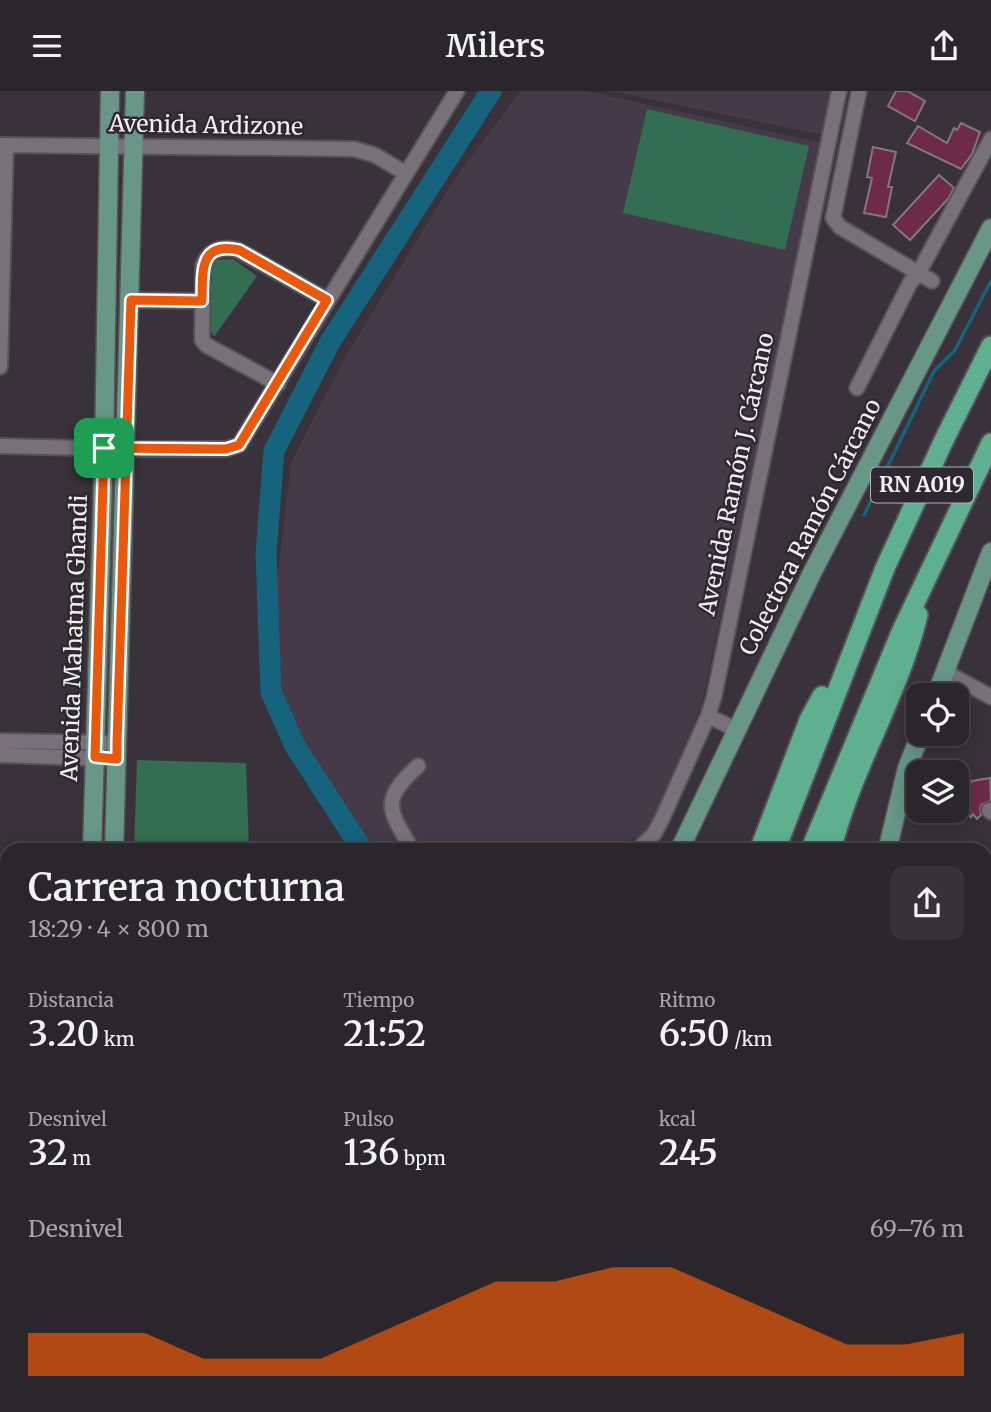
<!DOCTYPE html>
<html lang="es">
<meta charset="utf-8">
<style>
body{margin:0;font-family:Merriweather,serif;background:#373238;color:#f1f3f6;height:100vh;display:flex;flex-direction:column;font-size:26px;white-space:nowrap}
*{box-sizing:border-box;margin:0}
p{font-size:23px;color:#a6a5a9}
.icon{flex:none;width:38px;height:38px;fill:none;stroke:currentColor;stroke-width:2;stroke-linecap:round;stroke-linejoin:round}
.map{position:relative;flex:1;overflow:hidden}
.panel{position:absolute;left:0px;top:752px;width:992px;height:569px;display:flex;flex-direction:column;background:#2b262c;border-radius:21px 21px 0 0;box-shadow:0 4px 18px #0003,0 0 0 2px #474348}
.panel>*{flex:none}
.controls{position:absolute;left:906px;top:592px;display:grid;gap:14px}
.controls a{display:grid;place-items:center;width:63px;height:63px;border-radius:14px;background:#2b262c;box-shadow:0 4px 18px #0003,0 0 0 2px #474348;font-size:35px}
.pin{position:absolute;display:grid;place-items:center;width:60px;height:60px;color:#fff;margin:-30px;border-radius:14px;box-shadow:0 4px 10px #0006}
.round{display:grid;place-items:center;flex:none;width:74px;height:74px;border-radius:14px;background:#373238}
.head{display:flex;align-items:center;justify-content:space-between;height:119px;padding:0 28px}
h1{font-size:38px;font-weight:600;line-height:52px}
.stats{display:grid;grid-template-columns:repeat(3,1fr);gap:10px;height:119px;padding:7px 28px}
.stats div{display:grid;align-content:center}
.stats b{font-size:35px;font-weight:600}
.stats small{font-size:19px;font-weight:400}
.stats p{font-size:19px}
.chart{height:196px;padding:14px 28px}
.chart p{display:flex;justify-content:space-between}
.chart svg{width:100%;height:126px;margin-top:7px;fill:#ea580c;opacity:.7}
header{display:flex;justify-content:space-between;align-items:center;height:91px;padding:0 28px;background:#2b262c;font-size:32px;font-weight:600}
.map>svg:first-child{display:block}
.built{fill:#453b48}
.green{fill:#336d52}
.lines{fill:none;stroke-linecap:round;stroke-linejoin:round}
.stream{stroke:#16637d;stroke-width:3.5}
.river{stroke:#16637d;stroke-width:21}
.building{fill:#6e2b49;stroke:#83777b;stroke-width:2}
.minor-casing{stroke:#575158;stroke-width:18}
.major-casing{stroke:#575158;stroke-width:21}
.highway-casing{stroke:#575158;stroke-width:23}
.path{stroke:#847e85;stroke-width:2;stroke-dasharray:3.5 5;stroke-linecap:butt}
.minor{stroke:#78717a;stroke-width:14}
.major{stroke:#689787;stroke-width:18}
.highway{stroke:#5eb090;stroke-width:19}
.major-bridge-casing{stroke:#575158;stroke-width:21;stroke-linecap:butt}
.major-bridge{stroke:#689787;stroke-width:18}
.route-casing{stroke:#fff;stroke-width:14}
.route{stroke:#ea580c;stroke-width:9}
.labels{text-anchor:middle;stroke-width:5;stroke-linejoin:round;paint-order:stroke}
.shield{fill:#2e2830;stroke:#b7b3b8;stroke-width:2}
.shield-label{font-size:21px;font-weight:bold;fill:#f2eef3}
.street-label{font-size:23px;fill:#f2eef3;stroke:#2e2830}
</style>
<header><svg class="icon" aria-label="menu" viewBox="0 0 24 24"><path d="M4 6h16M4 12h16M4 18h16"/></svg>Milers<svg class="icon" aria-label="share" viewBox="0 0 24 24"><path d="M12 15V3M7 8l5-5 5 5M5 13v7h14v-7"/></svg></header>
<div class="map">
<svg width="991" height="1321" viewBox="0 0 991 1321">
<rect width="100%" height="100%" fill="#39323a"/>
<path class="built" d="M 521,0 L 586,0 L 822,52 L 701,615 L 671,689 L 647,741 L 610,759 L 372,759 L 301,654 L 277,601 L 273,522 L 291,372 L 345,266 L 459,81 Z
M 611,0 L 832,0 L 823,44 Z"/>
<path class="green" d="M 647,18 L 809,55 L 785,159 L 623,122 Z
M 233,168 L 257,185 L 214,246 L 209,237 L 212,169 Z
M 137,669 L 246,672 L 249,759 L 134,759 Z"/>
<g class="lines">
<path class="stream" d="M 864,424 L 934,280 L 955,259 L 991,190
M 985,830 L 991,833
M 985,1249 L 991,1250"/>
<path class="river" d="M 363,760 L 295,655 L 271,601 L 266,462 L 274,360 L 330,251 L 491,0"/>
</g>
<path class="building" d="M 896,0 L 907,0 L 925,10 L 915,30 L 888,15 Z
M 961,32 L 980,41 L 972,63 L 961,78 L 907,52 L 918,35 L 947,52 L 954,37 L 957,39 Z
M 873,56 L 896,61 L 888,96 L 892,96 L 886,126 L 864,122 L 872,87 L 867,86 Z
M 939,84 L 954,97 L 948,108 L 910,149 L 893,134 Z
M 990,687 L 991,710 L 982,713 L 980,717 L 981,724 L 977,728 L 973,723 L 971,726 L 963,717 L 965,715 L 961,710 L 964,707 L 966,698 L 972,690 Z"/>
<g class="lines">
<g class="minor-casing">
<path id="minor" d="M 859,0 L 833,127 L 840,136 L 932,190
M 0,54 L 354,58 L 375,64 L 405,82
M 131,209 L 202,210
M 0,276 L 6,54
M 278,293 L 206,254 L 202,249 L 203,174 C 210,158 222,155 238,159 L 327,209
M 857,297 L 910,192 L 919,181 L 991,48
M 0,355 L 126,358 L 226,358 L 239,354 L 457,0
M 945,581 L 991,606
M 708,625 L 737,639
M 0,650 L 117,652
M 0,664 L 117,668
M 989,719 L 991,721
M 413,760 C 389,719 379,710 418,675
M 636,760 L 654,743 L 662,728 L 708,625 L 714,606 L 839,0
M 0,937 L 7,936
M 0,995 L 7,1002
M 0,1027 L 7,1019
M 0,1053 L 7,1045
M 0,1061 L 7,1068
M 0,1268 L 7,1268
M 0,1301 L 7,1293"/>
</g>
<g class="major-casing">
<path id="major" d="M 936,604 L 991,461
M 92,760 L 104,357 L 110,0
M 114,760 L 135,0
M 679,760 L 812,482 L 991,137
M 887,760 L 907,677 L 921,642
M 0,1089 L 7,1096
M 0,1113 L 7,1120
M 985,1141 L 991,1144
M 0,1172 L 7,1178
M 985,1210 L 991,1210
M 985,1294 L 991,1294
M 187,1314 L 237,1320 L 366,1321
M 393,1321 L 415,1321
M 466,1321 L 467,1314
M 680,1321 L 682,1314
M 896,1321 L 991,1314"/>
</g>
<g class="highway-casing">
<path id="highway" d="M 759,760 L 809,629 L 822,605
M 775,760 L 885,477 L 944,349 L 991,255
M 810,760 L 902,539 L 991,352
M 831,760 C 851,678 898,606 918,524
M 985,1168 L 991,1171
M 170,1314 L 182,1321"/>
</g>
<path class="path" d="M 133,1314 L 142,1321"/>
<use href="#minor" class="minor"/>
<use href="#major" class="major"/>
<use href="#highway" class="highway"/>
<g class="major-bridge-casing">
<path id="major-bridge" d="M 485,1314 L 587,1321"/>
</g>
<use href="#major-bridge" class="major-bridge"/>
</g>
<g class="lines">
<g class="route-casing">
<path id="route" d="M 104,357 L 95,666 L 117,668 L 117,652 L 131,209 L 202,210 C 203,182 198,150 239,159 L 327,209 L 239,354 L 226,358 L 104,357"/>
</g>
<use href="#route" class="route"/>
</g>
<g class="labels">
<rect class="shield" x="871" y="376.5" width="102" height="35" rx="5"/>
<g class="shield-label">
<text x="922" y="401">RN A019</text>
</g>
<g class="street-label">
<text transform="translate(206 34) rotate(1)" y="8">Avenida Ardizone</text>
<text transform="translate(736 383) rotate(-78)" y="8">Avenida Ramón J. Cárcano</text>
<text transform="translate(810 436) rotate(-63)" y="8">Colectora Ramón Cárcano</text>
<text transform="translate(74 547) rotate(-88)" y="8">Avenida Mahatma Ghandi</text>
</g>
</g>
</svg>
<div class="controls">
<a><svg class="icon" aria-label="locate" viewBox="0 0 24 24"><circle cx="12" cy="12" r="6"/><path d="M12 2v4M12 18v4M2 12h4M18 12h4"/></svg></a>
<a><svg class="icon" aria-label="layers" viewBox="0 0 24 24"><path d="M12 4l9 5-9 5-9-5zM3 14l9 5 9-5"/></svg></a>
</div>
<div class="pin" style="left:104px;top:357px;background:#1e9e55"><svg class="icon" aria-label="arrive" viewBox="0 0 24 24"><path d="M6 21V4h12l-3 4 3 4H6"/></svg></div>
<section class="panel">
<div class="head"><div><h1>Carrera nocturna</h1><p>18:29 · 4 × 800 m</p></div><a class="round"><svg class="icon" aria-label="share" viewBox="0 0 24 24"><path d="M12 15V3M7 8l5-5 5 5M5 13v7h14v-7"/></svg></a></div>
<div class="stats">
<div><p>Distancia</p><b>3.20<small> km</small></b></div>
<div><p>Tiempo</p><b>21:52</b></div>
<div><p>Ritmo</p><b>6:50<small> /km</small></b></div>
</div>
<div class="stats">
<div><p>Desnivel</p><b>32<small> m</small></b></div>
<div><p>Pulso</p><b>136<small> bpm</small></b></div>
<div><p>kcal</p><b>245</b></div>
</div>
<div class="chart"><p><span>Desnivel</span>69–76 m</p>
<svg viewBox="0 0 160 44" preserveAspectRatio="none"><path d="M0 44V29L10 29L20 29L30 38L40 38L50 38L60 29L70 20L80 11L90 11L100 6L110 6L120 15L130 24L140 33L150 33L160 29V44z"/></svg>
</div>
</section>
</div>
